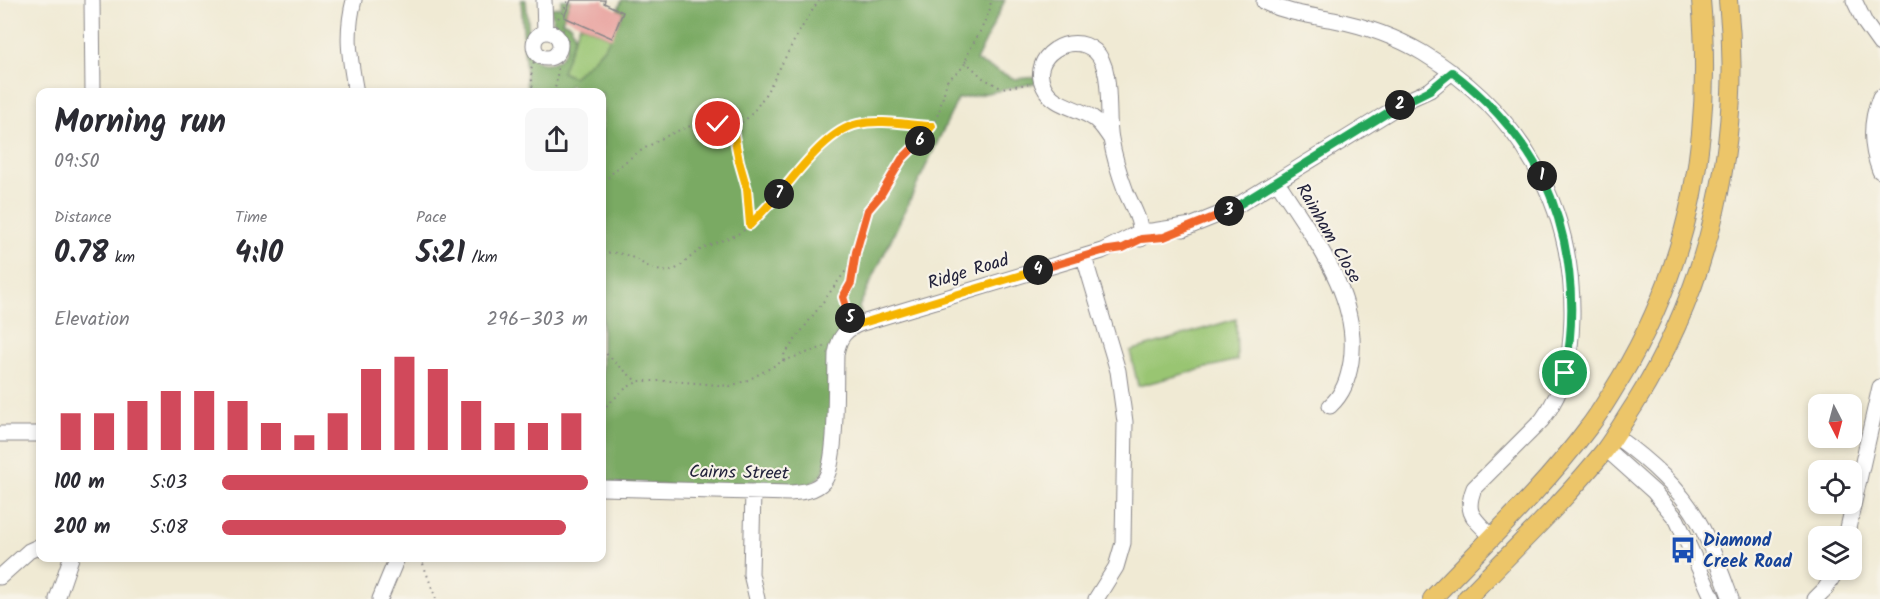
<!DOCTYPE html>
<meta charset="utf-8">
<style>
body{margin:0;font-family:Kalam,sans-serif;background:#f7f7f7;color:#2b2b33;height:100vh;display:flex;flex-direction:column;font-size:22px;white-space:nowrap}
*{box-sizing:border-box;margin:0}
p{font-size:20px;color:#7c7c81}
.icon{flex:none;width:33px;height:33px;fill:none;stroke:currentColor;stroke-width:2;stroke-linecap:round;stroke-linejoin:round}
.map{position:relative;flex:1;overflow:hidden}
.sheet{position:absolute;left:36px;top:88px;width:570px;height:474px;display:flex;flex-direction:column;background:#fff;border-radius:12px;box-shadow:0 3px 9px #0003}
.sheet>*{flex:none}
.needle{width:39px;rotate:174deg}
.controls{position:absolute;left:1808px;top:394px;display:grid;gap:12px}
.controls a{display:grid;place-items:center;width:54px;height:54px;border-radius:12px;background:#fff;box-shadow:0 3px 9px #0003;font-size:30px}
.pin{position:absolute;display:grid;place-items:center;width:51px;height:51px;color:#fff;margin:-26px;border:3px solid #fff;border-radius:50%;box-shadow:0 2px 6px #0007}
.km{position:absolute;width:30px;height:30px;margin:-15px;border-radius:50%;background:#222;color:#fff;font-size:16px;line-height:30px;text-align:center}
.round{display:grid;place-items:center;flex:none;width:63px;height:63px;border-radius:12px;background:#f7f7f7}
.headline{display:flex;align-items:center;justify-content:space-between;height:102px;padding:0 18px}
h1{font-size:33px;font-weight:700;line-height:45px}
.figures{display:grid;grid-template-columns:repeat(3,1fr);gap:9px;height:102px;padding:6px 18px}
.figures div{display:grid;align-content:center}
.figures b{font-size:30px;font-weight:700}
.figures small{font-size:16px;font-weight:400}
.figures p{font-size:16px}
.chart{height:168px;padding:12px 18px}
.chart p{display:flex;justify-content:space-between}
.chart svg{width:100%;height:108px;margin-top:6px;stroke:#d1495b;stroke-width:6}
ul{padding:0 18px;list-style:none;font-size:20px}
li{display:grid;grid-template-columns:96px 72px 1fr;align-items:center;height:45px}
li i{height:15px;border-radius:8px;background:#d1495b}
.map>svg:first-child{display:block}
.green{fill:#99c572;stroke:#5e7456;stroke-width:1.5}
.forest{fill:#7aaa64;stroke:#4e6650;stroke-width:1.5}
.building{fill:#e9a5a1}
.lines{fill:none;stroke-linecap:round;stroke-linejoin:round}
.minor-casing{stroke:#898688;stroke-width:17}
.major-casing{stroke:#898688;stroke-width:20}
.path{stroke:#898688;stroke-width:2;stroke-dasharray:1.5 4.5;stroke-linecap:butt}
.minor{stroke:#fff;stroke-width:15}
.major{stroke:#ecc569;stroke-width:18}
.split-1-casing{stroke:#fff;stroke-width:12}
.split-2-casing{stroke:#fff;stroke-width:12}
.split-3-casing{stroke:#fff;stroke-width:12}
.split-4-casing{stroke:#fff;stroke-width:12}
.split-5-casing{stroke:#fff;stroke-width:12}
.split-6-casing{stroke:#fff;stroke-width:12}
.split-7-casing{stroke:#fff;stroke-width:12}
.split-8-casing{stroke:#fff;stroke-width:12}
.split-1{stroke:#22a559;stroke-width:8}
.split-2{stroke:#22a559;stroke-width:8}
.split-3{stroke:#22a559;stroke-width:8}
.split-4{stroke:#f0652b;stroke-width:8}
.split-5{stroke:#f5b400;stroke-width:8}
.split-6{stroke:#f0652b;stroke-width:8}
.split-7{stroke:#f5b400;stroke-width:8}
.split-8{stroke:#f5b400;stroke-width:8}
.labels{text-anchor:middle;stroke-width:4.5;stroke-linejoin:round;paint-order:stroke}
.street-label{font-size:18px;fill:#22223b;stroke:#f7f3e8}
.transit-label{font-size:18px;font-weight:bold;fill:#164399;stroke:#f7f3e8;text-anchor:start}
</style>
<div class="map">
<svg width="1880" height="599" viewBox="0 0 1880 599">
<rect width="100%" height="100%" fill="#f7f3e8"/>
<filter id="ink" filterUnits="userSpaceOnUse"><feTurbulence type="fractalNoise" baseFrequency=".0167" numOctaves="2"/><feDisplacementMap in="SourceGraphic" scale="12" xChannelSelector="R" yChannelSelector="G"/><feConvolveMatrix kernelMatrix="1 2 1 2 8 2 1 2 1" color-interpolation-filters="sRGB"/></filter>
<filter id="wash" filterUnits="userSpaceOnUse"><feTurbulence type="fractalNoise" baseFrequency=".008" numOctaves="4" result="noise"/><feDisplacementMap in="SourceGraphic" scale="24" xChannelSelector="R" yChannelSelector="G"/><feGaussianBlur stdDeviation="1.35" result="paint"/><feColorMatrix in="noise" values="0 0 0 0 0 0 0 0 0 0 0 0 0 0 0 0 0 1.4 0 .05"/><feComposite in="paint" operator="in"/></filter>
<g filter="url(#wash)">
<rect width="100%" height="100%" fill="#f0ead4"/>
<path class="green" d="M 580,24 L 612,38 L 593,61 L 573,78 L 561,72 Z
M 1236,319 L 1237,360 L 1138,386 L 1130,351 Z"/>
<path class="forest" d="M 521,0 L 526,0 L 531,55 C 537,65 548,65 558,60 C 575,44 561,37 554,22 C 552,18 552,12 551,8 L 561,7 L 561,0 L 571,0 L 562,21 L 571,25 L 575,36 L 562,72 L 573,77 C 600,55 610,44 623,12 L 618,9 L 622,0 L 1005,0 L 976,61 L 1015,79 L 1035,77 L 1036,83 L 958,99 L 859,307 L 862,317 L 848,322 L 829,451 L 823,474 L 807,487 L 602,484 L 602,115 L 603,112 L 602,93 L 581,93 L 582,91 L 569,85 L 564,93 L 527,93 Z"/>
<g id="blocks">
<path class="building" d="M 571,0 L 605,0 L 604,3 L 623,12 L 612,38 L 564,17 Z"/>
</g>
</g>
<g filter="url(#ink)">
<use href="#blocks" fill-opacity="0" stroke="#898688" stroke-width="1.5"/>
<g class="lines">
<g class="minor-casing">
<path id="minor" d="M 92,0 L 93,93
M 354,0 C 345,35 350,59 356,93
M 544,0 L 545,32
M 1854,0 L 1865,23 L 1880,44
M 1264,2 C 1287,13 1309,15 1334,20 C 1365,26 1396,37 1423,53 C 1519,111 1574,205 1572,317 C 1571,357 1566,388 1542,420 L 1474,488 C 1464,514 1474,518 1491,536
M534 45a13 13 0 1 1 26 0a13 13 0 1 1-26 0Z
M 1880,97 C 1870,122 1870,146 1880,171
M 1111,139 C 1105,131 1101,123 1093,118 C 1077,107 1053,106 1044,87 C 1028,57 1071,30 1095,51 C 1114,68 1106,116 1111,139 C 1114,157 1120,176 1126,192 C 1133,208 1142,222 1141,239
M 1277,181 C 1310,234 1361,295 1351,362 C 1348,380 1343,394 1330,406
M 1183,229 L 1230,210 L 1410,99 L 1430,90 L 1452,72
M 1084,257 L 1118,371 L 1125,422 L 1123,543 L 1116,567 L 1096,599
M 0,434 L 40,434
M 1615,436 C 1648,460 1682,489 1701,526 C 1713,549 1722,575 1731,599
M 1606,449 L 1654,492 L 1677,520 L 1713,599
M 602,488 L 790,493 C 802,492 815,491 824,481 C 838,463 835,380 836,354 C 839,337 845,329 862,323 L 1102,251 L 1142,231 L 1152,231 L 1192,225
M 753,492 L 751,574 L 757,599
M 1846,537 L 1880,387
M 0,577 L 29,551 L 40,546
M 57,599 L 71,558
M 380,599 L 397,558
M 1815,599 L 1825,589 L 1837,570"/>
</g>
<g class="major-casing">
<path id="major" d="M 1432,599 C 1485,543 1542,490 1588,428 C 1600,413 1610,395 1620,379 C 1691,261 1713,136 1701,0
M 1466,599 C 1513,550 1563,503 1605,450 C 1616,435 1625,419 1635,404 C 1710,284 1743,141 1728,0"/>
</g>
<path class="path" d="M 558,18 L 563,13 L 568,0
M 965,61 L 983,78 L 1001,88 L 1028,84
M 533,93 L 531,70 L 537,53
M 553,93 C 558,83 556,75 559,65 C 565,47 575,46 560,26
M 732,125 L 739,161 L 747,189 L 750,224
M 602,188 C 608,166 673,129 695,125 C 710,122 726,129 740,123 C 759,115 782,62 793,43 C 801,28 810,14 819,0
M 602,253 C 636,250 636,266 662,271 C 678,274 686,259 697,252 C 711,242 729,240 743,231 C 774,204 821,132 858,124 C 881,119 908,125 932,126
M 849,315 L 843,297 L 851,283 L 857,252 L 868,210 L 880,196 L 902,159 L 923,139 L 932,126 L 939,112 L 947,81 L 964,66 L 969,51 L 981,30 L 990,9 L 991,0
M 602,350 L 637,382
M 783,361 L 784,355 L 853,261
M 602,410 L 626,388 L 639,381 L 673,381 L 730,386 L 748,380 L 783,361 L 824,347
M 421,558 L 436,599"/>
<use href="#minor" class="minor"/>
<use href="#major" class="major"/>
</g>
</g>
<g class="lines" filter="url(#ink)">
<g class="split-1-casing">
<path id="split-1" d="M 1542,176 C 1571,238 1578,306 1565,373"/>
</g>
<g class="split-2-casing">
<path id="split-2" d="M 1400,105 L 1430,90 L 1452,72 C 1490,101 1519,134 1542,176"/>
</g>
<g class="split-3-casing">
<path id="split-3" d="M 1229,211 L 1400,105"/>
</g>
<g class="split-4-casing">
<path id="split-4" d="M 1038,270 L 1102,251 L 1123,248 L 1141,239 L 1164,237 L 1229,211"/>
</g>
<g class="split-5-casing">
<path id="split-5" d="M 850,318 L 853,326 L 1038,270"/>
</g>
<g class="split-6-casing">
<path id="split-6" d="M 850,318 L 843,297 L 851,283 L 856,252 L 868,210 L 880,196 L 902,159 L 920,141"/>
</g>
<g class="split-7-casing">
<path id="split-7" d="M 779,194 C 799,171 828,130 858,124 C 881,119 908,125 932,126 L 920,141"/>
</g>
<g class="split-8-casing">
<path id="split-8" d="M 718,124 L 732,125 L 739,161 L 747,189 L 750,225 L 779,194"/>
</g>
<use href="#split-1" class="split-1"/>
<use href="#split-2" class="split-2"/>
<use href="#split-3" class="split-3"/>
<use href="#split-4" class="split-4"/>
<use href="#split-5" class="split-5"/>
<use href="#split-6" class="split-6"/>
<use href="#split-7" class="split-7"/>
<use href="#split-8" class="split-8"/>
</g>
<defs>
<g id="bus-bare" transform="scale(2.07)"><path d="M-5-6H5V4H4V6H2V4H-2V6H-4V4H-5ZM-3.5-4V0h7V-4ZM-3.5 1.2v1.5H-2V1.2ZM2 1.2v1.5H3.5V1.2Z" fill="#1a4fb4" stroke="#f7f3e8" stroke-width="2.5" paint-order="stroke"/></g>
</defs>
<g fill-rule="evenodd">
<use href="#bus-bare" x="1683" y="550"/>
</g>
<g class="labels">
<g class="street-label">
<text transform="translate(1329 233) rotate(60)" y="6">Rainham Close</text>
<text transform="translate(968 271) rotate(-17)" y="6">Ridge Road</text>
<text transform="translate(739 472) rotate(1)" y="6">Cairns Street</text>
</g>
<g class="transit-label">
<text x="1703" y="546">Diamond<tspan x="1703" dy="21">Creek Road</tspan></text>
</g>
</g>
</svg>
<div class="controls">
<a><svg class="needle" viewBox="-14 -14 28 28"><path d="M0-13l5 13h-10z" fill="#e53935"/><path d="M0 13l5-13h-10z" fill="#7c7c81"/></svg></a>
<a><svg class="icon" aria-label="locate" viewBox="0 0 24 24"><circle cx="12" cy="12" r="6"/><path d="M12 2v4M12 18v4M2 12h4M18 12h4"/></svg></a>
<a><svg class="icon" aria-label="layers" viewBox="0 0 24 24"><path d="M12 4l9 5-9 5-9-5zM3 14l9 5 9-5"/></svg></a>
</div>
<div class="pin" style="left:1565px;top:373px;background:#1e9e55"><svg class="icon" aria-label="arrive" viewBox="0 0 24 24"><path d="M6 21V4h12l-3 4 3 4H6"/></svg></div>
<div class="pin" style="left:718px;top:124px;background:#d93025"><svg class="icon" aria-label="check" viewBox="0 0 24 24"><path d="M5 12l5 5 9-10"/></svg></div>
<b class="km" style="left:1542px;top:176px">1</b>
<b class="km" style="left:1400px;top:105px">2</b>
<b class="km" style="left:1229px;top:211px">3</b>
<b class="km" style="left:1038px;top:270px">4</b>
<b class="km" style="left:850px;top:318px">5</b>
<b class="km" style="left:920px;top:141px">6</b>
<b class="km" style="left:779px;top:194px">7</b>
<section class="sheet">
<div class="headline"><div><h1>Morning run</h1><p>09:50</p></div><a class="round"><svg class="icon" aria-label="share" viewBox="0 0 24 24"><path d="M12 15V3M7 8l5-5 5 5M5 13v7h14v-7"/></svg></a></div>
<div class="figures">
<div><p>Distance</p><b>0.78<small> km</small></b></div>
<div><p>Time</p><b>4:10</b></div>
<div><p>Pace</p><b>5:21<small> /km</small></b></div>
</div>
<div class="chart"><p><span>Elevation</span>296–303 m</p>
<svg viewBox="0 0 160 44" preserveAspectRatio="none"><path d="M5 44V29M15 44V29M25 44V24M35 44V20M45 44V20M55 44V24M65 44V33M75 44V38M85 44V29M95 44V11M105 44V6M115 44V11M125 44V24M135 44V33M145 44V33M155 44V29"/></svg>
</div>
<ul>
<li><b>100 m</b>5:03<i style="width:100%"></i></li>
<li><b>200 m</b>5:08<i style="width:94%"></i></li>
</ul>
</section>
</div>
